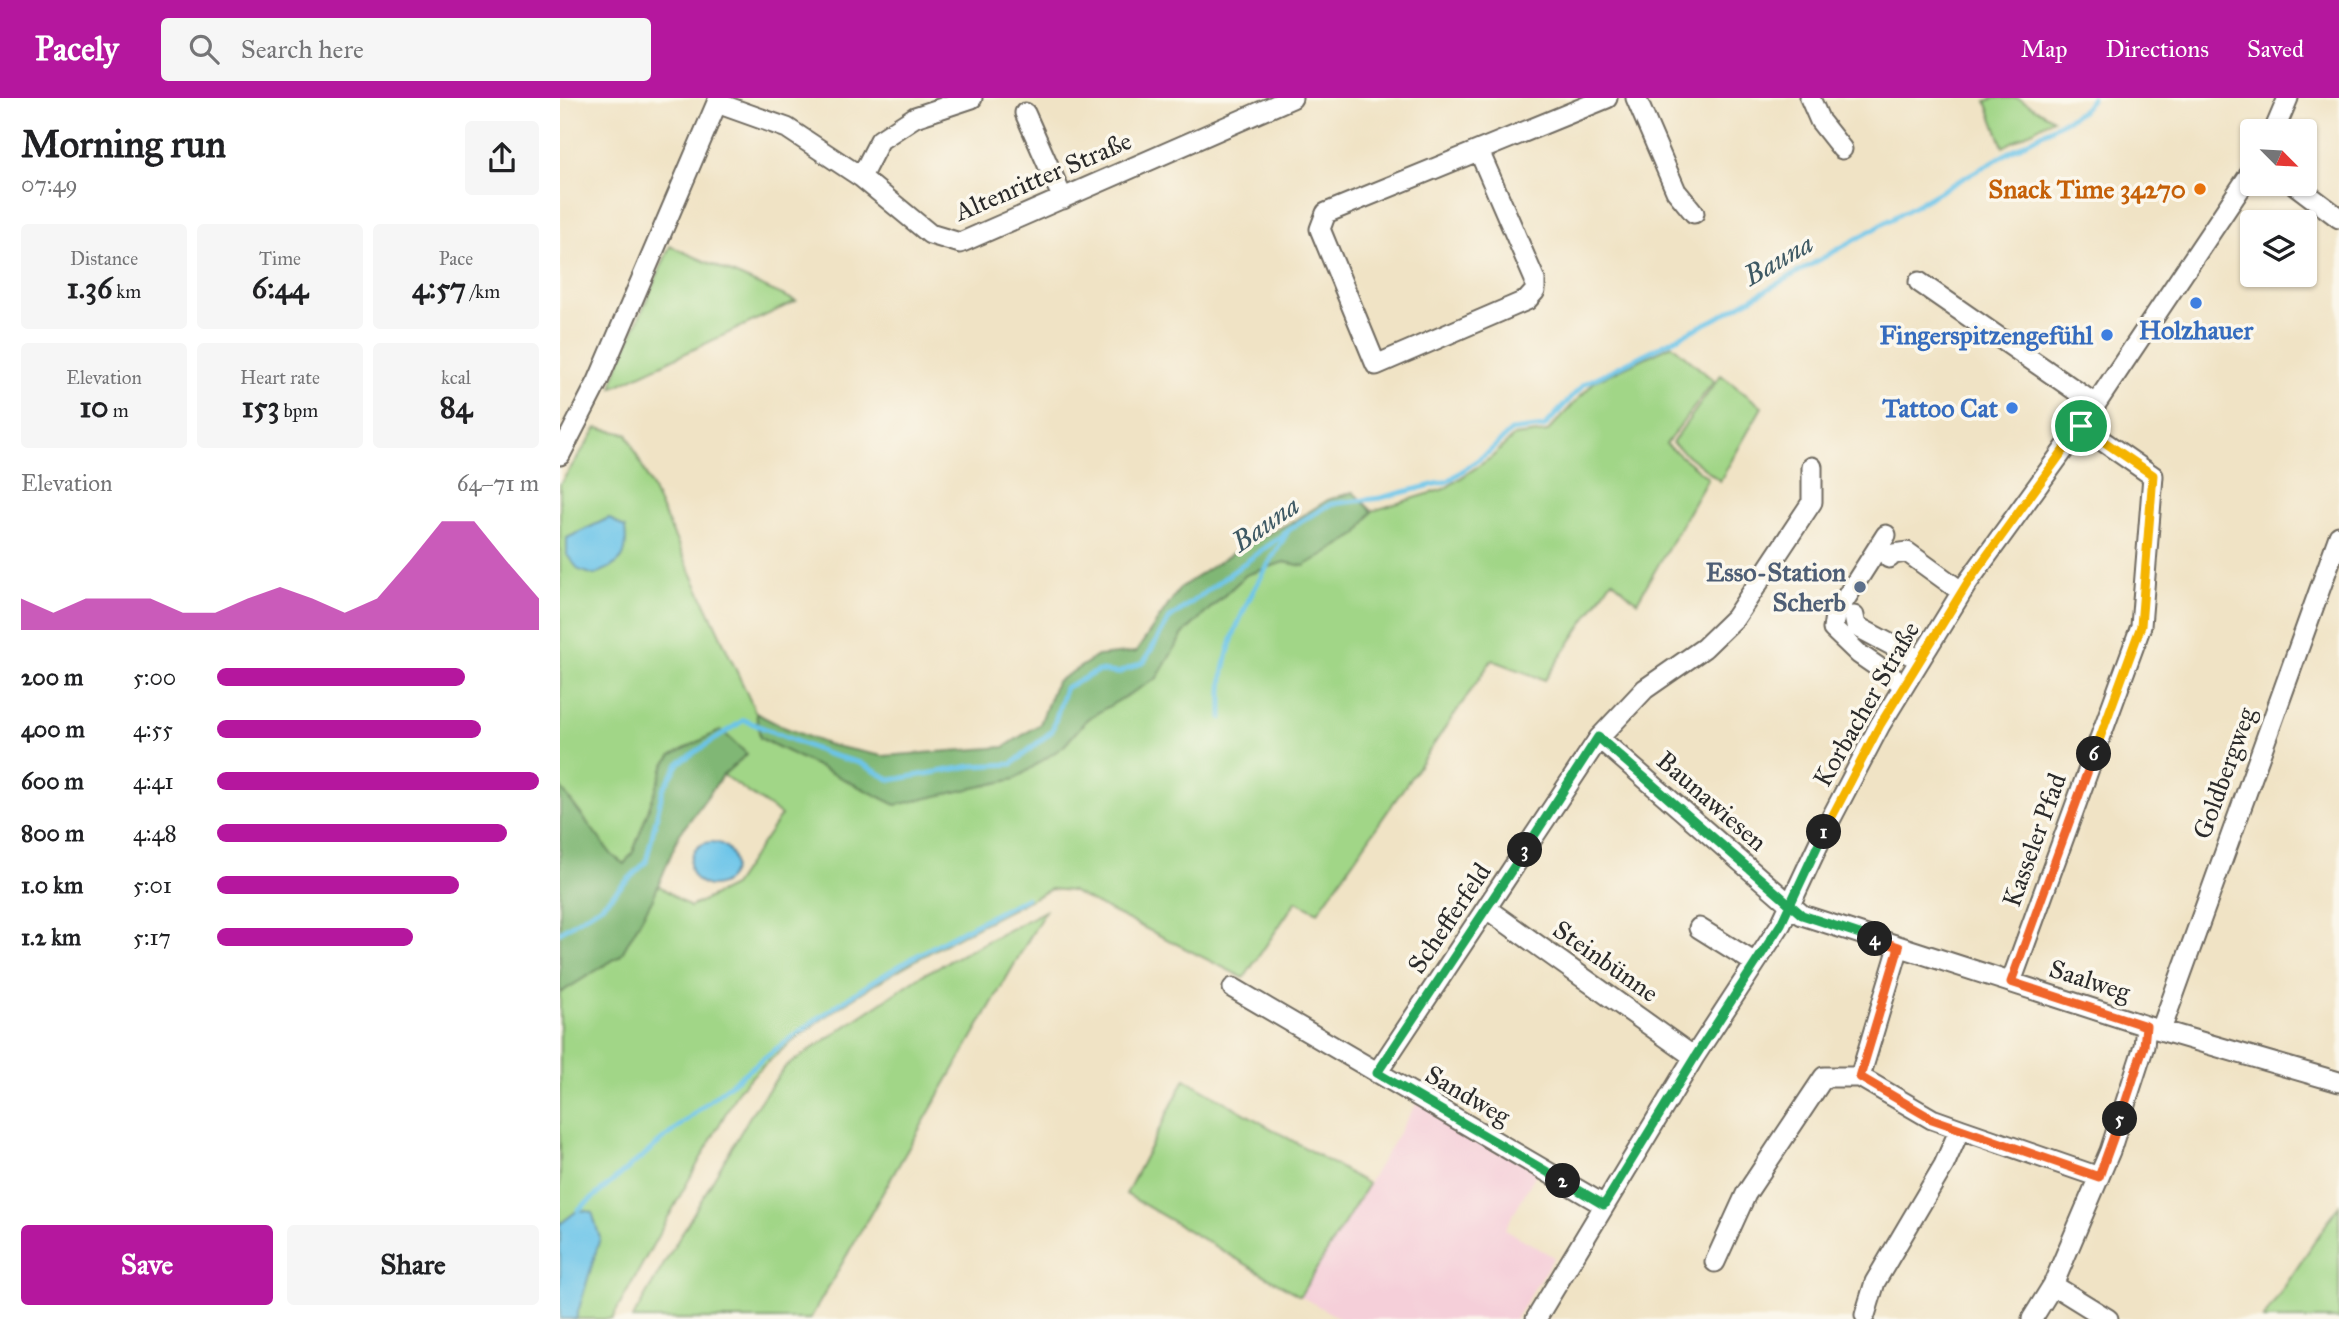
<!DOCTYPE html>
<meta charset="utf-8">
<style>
body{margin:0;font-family:"IM FELL Great Primer",serif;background:#f6f6f6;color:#202124;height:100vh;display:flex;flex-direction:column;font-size:26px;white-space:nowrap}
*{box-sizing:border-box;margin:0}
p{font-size:23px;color:#757577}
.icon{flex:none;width:38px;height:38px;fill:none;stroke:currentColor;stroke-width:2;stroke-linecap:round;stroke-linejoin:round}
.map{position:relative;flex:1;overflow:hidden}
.sheet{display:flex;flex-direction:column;background:#fff;width:560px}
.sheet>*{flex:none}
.needle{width:46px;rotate:114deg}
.tools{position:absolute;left:1680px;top:21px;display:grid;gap:14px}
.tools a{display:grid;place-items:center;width:77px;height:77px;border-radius:7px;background:#fff;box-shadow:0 2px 5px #0004;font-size:35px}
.pin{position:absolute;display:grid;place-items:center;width:60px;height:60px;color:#fff;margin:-30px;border:4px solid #fff;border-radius:50%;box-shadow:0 2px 7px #0007}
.km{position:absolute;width:35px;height:35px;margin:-18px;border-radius:50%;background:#222;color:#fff;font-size:19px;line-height:35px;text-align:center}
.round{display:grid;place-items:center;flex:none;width:74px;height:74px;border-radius:7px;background:#f6f6f6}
.headline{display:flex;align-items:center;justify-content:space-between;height:119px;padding:0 21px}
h1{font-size:38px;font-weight:800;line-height:52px}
.figures{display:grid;grid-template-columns:repeat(3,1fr);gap:10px;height:119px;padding:7px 21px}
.figures div{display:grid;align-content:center;border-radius:7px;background:#f6f6f6;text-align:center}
.figures b{font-size:30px;font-weight:800}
.figures small{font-size:19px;font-weight:400}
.figures p{font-size:19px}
.chart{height:196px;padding:14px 21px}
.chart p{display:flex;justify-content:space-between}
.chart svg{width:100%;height:126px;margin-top:7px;fill:#b5179e;opacity:.7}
.action{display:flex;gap:14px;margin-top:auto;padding:14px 21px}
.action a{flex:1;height:80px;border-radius:7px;background:#b5179e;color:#fff;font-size:28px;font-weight:800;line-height:80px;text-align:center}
.action a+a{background:#f6f6f6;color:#202124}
ul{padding:0 21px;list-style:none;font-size:23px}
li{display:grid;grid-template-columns:112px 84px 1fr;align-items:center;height:52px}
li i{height:18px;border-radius:9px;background:#b5179e}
header{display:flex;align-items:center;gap:42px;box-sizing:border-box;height:98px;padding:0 35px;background:#b5179e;color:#fff}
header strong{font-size:33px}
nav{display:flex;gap:38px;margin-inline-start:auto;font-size:24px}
.search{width:490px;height:63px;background:#f6f6f6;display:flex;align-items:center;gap:18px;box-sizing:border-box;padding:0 24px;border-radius:7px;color:#757577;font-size:26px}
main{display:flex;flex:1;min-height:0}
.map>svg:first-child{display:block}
.built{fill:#f5cfd9}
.green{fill:#a1d687;stroke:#668059;stroke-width:2}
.forest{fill:#80b774;stroke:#567150;stroke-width:2}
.water{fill:#6bc4e9;stroke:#4b788a;stroke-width:2}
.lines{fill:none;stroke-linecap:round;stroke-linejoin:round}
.stream{stroke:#6bc4e9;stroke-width:5}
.minor-casing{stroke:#706b61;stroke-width:23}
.minor{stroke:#fff;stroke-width:19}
.split-1-casing{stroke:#fff;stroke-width:14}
.split-2-casing{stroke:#fff;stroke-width:14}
.split-3-casing{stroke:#fff;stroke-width:14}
.split-4-casing{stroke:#fff;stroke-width:14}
.split-5-casing{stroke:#fff;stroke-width:14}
.split-6-casing{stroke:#fff;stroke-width:14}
.split-7-casing{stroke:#fff;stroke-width:14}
.split-1{stroke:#f5b400;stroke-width:9}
.split-2{stroke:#22a559;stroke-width:9}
.split-3{stroke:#22a559;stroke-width:9}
.split-4{stroke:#22a559;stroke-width:9}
.split-5{stroke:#f0652b;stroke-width:9}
.split-6{stroke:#f0652b;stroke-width:9}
.split-7{stroke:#f5b400;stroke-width:9}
.food-dot{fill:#e8710a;stroke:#fbf7ec;stroke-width:2.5}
.shop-dot{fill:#3f7fe0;stroke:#fbf7ec;stroke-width:2.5}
.service-dot{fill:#5c6f8a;stroke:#fbf7ec;stroke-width:2.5}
.labels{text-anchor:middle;stroke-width:7;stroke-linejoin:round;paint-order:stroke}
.street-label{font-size:26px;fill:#2b2b2b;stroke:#fbf7ec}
.food-label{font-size:26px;font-weight:bold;fill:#c56008;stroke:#fbf7ec;text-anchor:end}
.shop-label{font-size:26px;font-weight:bold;fill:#366cbe;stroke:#fbf7ec;text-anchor:end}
.service-label{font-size:26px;font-weight:bold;fill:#4e5e75;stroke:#fbf7ec;text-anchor:end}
.water-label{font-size:28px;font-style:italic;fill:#3e5964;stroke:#fbf7ec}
</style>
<header>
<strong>Pacely</strong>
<div class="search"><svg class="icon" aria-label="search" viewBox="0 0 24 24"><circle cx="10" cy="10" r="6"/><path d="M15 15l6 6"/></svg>Search here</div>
<nav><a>Map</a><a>Directions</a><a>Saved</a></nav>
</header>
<main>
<section class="sheet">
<div class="headline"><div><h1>Morning run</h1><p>07:49</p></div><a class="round"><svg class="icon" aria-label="share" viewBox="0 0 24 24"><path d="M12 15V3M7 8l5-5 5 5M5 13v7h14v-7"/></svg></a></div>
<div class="figures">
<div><p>Distance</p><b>1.36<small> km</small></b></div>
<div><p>Time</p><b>6:44</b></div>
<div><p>Pace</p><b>4:57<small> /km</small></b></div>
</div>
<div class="figures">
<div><p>Elevation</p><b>10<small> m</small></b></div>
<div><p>Heart rate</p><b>153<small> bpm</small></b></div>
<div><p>kcal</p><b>84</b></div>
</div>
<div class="chart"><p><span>Elevation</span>64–71 m</p>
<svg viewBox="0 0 160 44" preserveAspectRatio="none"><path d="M0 44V33L10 38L20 33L30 33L40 33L50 38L60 38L70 33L80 29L90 33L100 38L110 33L120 20L130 6L140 6L150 20L160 33V44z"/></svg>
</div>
<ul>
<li><b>200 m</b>5:00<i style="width:77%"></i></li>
<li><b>400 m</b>4:55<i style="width:82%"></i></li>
<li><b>600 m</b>4:41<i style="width:100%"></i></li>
<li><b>800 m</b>4:48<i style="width:90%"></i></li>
<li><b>1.0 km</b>5:01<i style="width:75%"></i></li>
<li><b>1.2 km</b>5:17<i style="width:61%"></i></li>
</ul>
<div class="action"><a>Save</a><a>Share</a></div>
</section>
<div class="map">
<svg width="1779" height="1221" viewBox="0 0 1779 1221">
<rect width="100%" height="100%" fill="#fbf7ec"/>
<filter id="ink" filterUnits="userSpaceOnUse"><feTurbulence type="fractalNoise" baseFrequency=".0143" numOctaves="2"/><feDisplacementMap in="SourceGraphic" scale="14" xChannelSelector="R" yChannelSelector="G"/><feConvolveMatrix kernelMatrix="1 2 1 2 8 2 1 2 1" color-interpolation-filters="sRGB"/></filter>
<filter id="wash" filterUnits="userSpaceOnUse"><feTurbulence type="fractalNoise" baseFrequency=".00686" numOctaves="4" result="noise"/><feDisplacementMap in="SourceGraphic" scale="28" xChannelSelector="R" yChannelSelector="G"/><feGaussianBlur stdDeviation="1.57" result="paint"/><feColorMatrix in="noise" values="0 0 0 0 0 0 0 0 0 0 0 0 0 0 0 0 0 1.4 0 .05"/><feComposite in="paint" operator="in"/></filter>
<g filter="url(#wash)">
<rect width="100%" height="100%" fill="#f0e3c5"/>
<path class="built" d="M 858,1003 L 978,1072 L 945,1131 L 994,1159 L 955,1221 L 781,1221 L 740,1198 Z"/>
<path class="green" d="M 1435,0 L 1458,0 L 1493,21 L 1443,49 L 1426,3 Z
M 110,148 L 236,203 L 52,290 L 57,271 Z
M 1112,247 L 1154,283 L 1106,346 L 1148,380 L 1077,504 L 1052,482 L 985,582 L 932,562 L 758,814 L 736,803 L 684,880 L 511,793 L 491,791 C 382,847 266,903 179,991 L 52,1221 L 0,1221 L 0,895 L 61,857 L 98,787 L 130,809 L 173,788 L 221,717 L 163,677 L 187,656 L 73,754 L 64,766 L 52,757 L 0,689 L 0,386 L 37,330 L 67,336 L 196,615 L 200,640 L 336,707 L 504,648 L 527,621 L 597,580 L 623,536 L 686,477 L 724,464 L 744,468 L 798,436 L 812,413 L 884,391 L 932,359 L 954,338 L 987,334 L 1035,283 Z
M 1161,277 L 1202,309 L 1160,383 L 1112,345 Z
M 485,813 L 250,1221 L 72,1221 L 193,1013 L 225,969 L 362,877 Z
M 625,981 L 808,1086 L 740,1198 L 566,1096 Z
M 1779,1107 L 1779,1221 L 1703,1221 Z"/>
<path class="forest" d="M 793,394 L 812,413 L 798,436 L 744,468 L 724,464 L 686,477 L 623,536 L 597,580 L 527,621 L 504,648 L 455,681 L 336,707 L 200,640 L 196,615 L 221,628 L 269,647 L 323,658 L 444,649 L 480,626 L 496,584 L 538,558 L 576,554 L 620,490 L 680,450 L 736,422 L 768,402 Z
M 161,632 L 187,656 L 163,677 L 119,737 L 93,800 L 61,857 L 0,895 L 0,689 L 52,757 L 64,766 L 73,754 L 105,666 L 112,657 Z"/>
<path class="water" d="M 49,420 L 65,430 C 69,462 61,465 34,477 L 19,472 L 7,457 L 7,440 Z
M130 766a22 22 0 1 1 44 0a22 22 0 1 1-44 0Z
M 18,1112 L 32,1114 L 40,1140 L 16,1221 L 0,1221 L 0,1126 Z"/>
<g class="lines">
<path class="stream" d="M 662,620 C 662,604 661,587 664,572 C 673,522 702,477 727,435
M 0,834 L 42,807 L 86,764 L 103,691 L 120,664 L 184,622 L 267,656 L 300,665 L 331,682 L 412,668 L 452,666 L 492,633 L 505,590 L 538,573 L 558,575 L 584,564 L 609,521 L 740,424 L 771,406 L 820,400 L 888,383 L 929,354 L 951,333 L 984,329 L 1024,286 L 1155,221 L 1522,13 L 1532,0
M 18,1112 C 108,1038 196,960 294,896 C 350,859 407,830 466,800"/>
</g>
</g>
<g filter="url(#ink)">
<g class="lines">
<g class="minor-casing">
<path id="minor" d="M 1076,0 L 1116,93 L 1134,115
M 1250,0 L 1260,23 L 1282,51
M 157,5 L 227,30 L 301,79 L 370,136 L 400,145 L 732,0
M 465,15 L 503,101
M 1714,33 L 1728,0
M 919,53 L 975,182 L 975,193 L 967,202 L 816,267 L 760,131 L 766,115 L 1047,0
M 301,79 L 320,42 L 355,19 L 412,0
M 1734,86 L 1779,120
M 1359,184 L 1535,306
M 0,357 L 38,283 L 159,0
M 1326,437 L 1275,517 L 1273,531 L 1299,556 L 1344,587
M 1329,460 L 1334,456 L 1347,454 L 1402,494
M 1294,518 L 1296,528 L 1360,562
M 1039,640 L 1242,817 L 1586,928 L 1779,984
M 927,811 L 1134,959
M 1139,830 L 1195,865
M 1451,884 L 1581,528 L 1593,378 L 1521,328
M 673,890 L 1044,1107
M 1601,932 L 1779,438
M 817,975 L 1039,640 L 1085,591 L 1144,550 L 1175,520 L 1252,404 L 1252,369
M 1300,979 L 1339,849
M 1300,979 L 1372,1021 L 1400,1031
M 1155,1164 L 1186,1096 L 1264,979 L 1300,979
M 1305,1217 L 1315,1184 L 1384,1067 L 1400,1031 L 1539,1079
M 976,1221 L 1134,959 L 1221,826 L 1266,730 L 1320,627 L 1408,484 L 1521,328 L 1692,73
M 1472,1221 L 1493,1187
M 1548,1221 L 1493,1187 L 1550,1053 L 1584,948 L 1586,928"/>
</g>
<use href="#minor" class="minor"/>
</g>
</g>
<g class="lines" filter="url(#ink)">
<g class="split-1-casing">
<path id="split-1" d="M 1264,734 L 1320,627 L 1408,484 L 1521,328"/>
</g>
<g class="split-2-casing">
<path id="split-2" d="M 1003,1083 L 1044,1107 L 1135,959 L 1221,826 L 1264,734"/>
</g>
<g class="split-3-casing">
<path id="split-3" d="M 965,752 L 817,975 L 1003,1083"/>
</g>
<g class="split-4-casing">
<path id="split-4" d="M 965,752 L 1038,639 L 1242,817 L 1315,841"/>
</g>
<g class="split-5-casing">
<path id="split-5" d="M 1315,841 L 1339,849 L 1300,979 L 1372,1021 L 1539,1079 L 1560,1021"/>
</g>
<g class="split-6-casing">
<path id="split-6" d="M 1534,656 L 1451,884 L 1586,928 L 1584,948 L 1560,1021"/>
</g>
<g class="split-7-casing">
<path id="split-7" d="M 1521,328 L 1593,377 L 1581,528 L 1534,656"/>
</g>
<use href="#split-1" class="split-1"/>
<use href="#split-2" class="split-2"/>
<use href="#split-3" class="split-3"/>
<use href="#split-4" class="split-4"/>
<use href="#split-5" class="split-5"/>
<use href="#split-6" class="split-6"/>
<use href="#split-7" class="split-7"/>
</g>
<circle class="food-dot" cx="1640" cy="91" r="7"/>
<g class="shop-dot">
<circle cx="1636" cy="205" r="7"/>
<circle cx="1547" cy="237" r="7"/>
<circle cx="1452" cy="310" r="7"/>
</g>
<circle class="service-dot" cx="1300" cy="489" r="7"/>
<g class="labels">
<g class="street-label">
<text transform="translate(483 78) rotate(-23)" y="9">Altenritter Straße</text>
<text transform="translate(1306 606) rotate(-60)" y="9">Korbacher Straße</text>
<text transform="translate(1664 675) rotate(-70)" y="9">Goldbergweg</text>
<text transform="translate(1152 703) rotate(41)" y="9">Baunawiesen</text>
<text transform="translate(1474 742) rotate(-70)" y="9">Kasseler Pfad</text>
<text transform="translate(889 820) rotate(-56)" y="9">Schefferfeld</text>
<text transform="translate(1046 863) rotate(35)" y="9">Steinbünne</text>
<text transform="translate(1530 882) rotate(18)" y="9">Saalweg</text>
<text transform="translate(908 997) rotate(30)" y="9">Sandweg</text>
</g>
<g class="food-label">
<text x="1626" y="100">Snack Time 34270</text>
</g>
<g class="shop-label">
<text x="1636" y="241" text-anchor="middle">Holzhauer</text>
<text x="1533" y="246">Fingerspitzengefühl</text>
<text x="1438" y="319">Tattoo Cat</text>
</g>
<g class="service-label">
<text x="1286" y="483">Esso-Station<tspan x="1286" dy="30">Scherb</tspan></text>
</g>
<g class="water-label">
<text transform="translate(1218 161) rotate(-30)" y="10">Bauna</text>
<text transform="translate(705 425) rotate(-35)" y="10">Bauna</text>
</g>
</g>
</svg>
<div class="tools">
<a><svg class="needle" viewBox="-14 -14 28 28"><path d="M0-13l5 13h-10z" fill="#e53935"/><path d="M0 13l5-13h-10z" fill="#757577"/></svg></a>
<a><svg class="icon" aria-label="layers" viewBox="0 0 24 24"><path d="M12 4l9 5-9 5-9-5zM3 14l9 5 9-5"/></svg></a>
</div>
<div class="pin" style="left:1521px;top:328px;background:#1e9e55"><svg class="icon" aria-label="arrive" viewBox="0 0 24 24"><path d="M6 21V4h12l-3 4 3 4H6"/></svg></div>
<b class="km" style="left:1264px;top:734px">1</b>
<b class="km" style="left:1003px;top:1083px">2</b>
<b class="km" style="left:965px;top:752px">3</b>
<b class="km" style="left:1315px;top:841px">4</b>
<b class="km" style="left:1560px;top:1021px">5</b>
<b class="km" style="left:1534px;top:656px">6</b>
</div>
</main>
